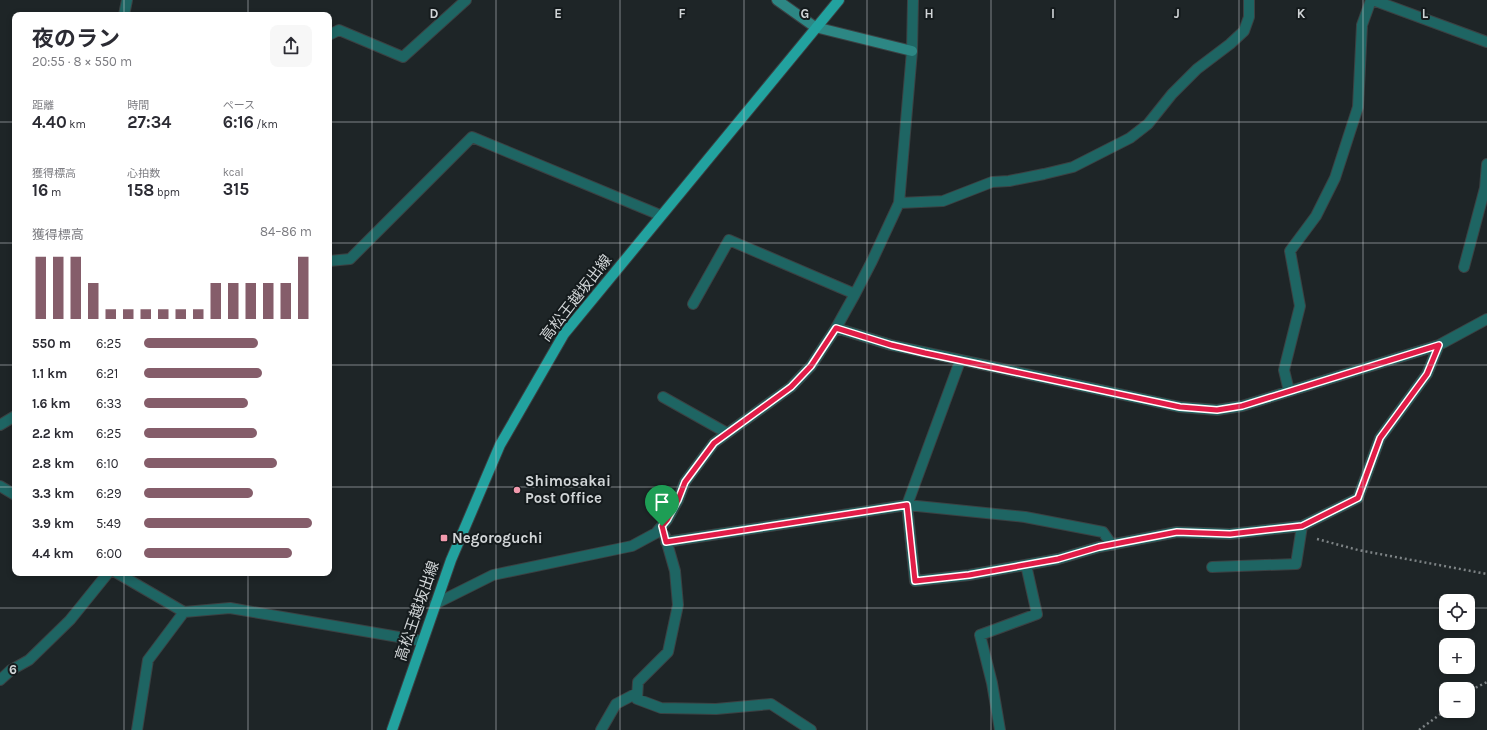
<!DOCTYPE html>
<html lang="ja">
<meta charset="utf-8">
<style>
body{margin:0;font-family:Karla,"Noto Sans JP",sans-serif;background:#f7f7f7;color:#2b2b33;height:100vh;display:flex;flex-direction:column;font-size:15px;white-space:nowrap}
*{box-sizing:border-box;margin:0}
p{font-size:13px;color:#7c7c81}
.icon{flex:none;width:22px;height:22px;fill:none;stroke:currentColor;stroke-width:2;stroke-linecap:round;stroke-linejoin:round}
.map{position:relative;flex:1;overflow:hidden}
.details{position:absolute;left:12px;top:12px;width:320px;height:564px;display:flex;flex-direction:column;background:#fff;border-radius:8px;box-shadow:0 2px 6px #0003}
.details>*{flex:none}
.buttons{position:absolute;left:1439px;top:594px;display:grid;gap:8px}
.buttons a{display:grid;place-items:center;width:36px;height:36px;border-radius:8px;background:#fff;box-shadow:0 2px 6px #0003;font-size:20px}
.pin{position:absolute;display:grid;place-items:center;width:34px;height:34px;color:#fff;margin:-41px -17px;border-radius:50% 50% 50% 0;rotate:-45deg;box-shadow:0 0 4px #0007}
.pin .icon{rotate:45deg}
.round{display:grid;place-items:center;flex:none;width:42px;height:42px;border-radius:8px;background:#f7f7f7}
.overview{display:flex;align-items:center;justify-content:space-between;height:68px;padding:0 20px}
h1{font-size:22px;font-weight:700;line-height:30px}
.stats{display:grid;grid-template-columns:repeat(3,1fr);gap:6px;height:68px;padding:4px 20px}
.stats div{display:grid;align-content:center}
.stats b{font-size:17px;font-weight:700}
.stats small{font-size:11px;font-weight:400}
.stats p{font-size:11px}
.chart{height:112px;padding:8px 20px}
.chart p{display:flex;justify-content:space-between}
.chart svg{width:100%;height:72px;margin-top:4px;stroke:#855d6a;stroke-width:6}
ul{padding:0 20px;list-style:none;font-size:13px}
li{display:grid;grid-template-columns:64px 48px 1fr;align-items:center;height:30px}
li i{height:10px;border-radius:5px;background:#855d6a}
.map>svg:first-child{display:block}
.lines{fill:none;stroke-linecap:round;stroke-linejoin:round}
.street-casing{stroke:#3b4143;stroke-width:12}
.secondary-casing{stroke:#3b4143;stroke-width:12}
.primary-casing{stroke:#3b4143;stroke-width:12}
.path{stroke:#7d8385;stroke-width:2.5;stroke-dasharray:2 3;stroke-linecap:butt}
.street{stroke:#1e6563;stroke-width:10}
.secondary{stroke:#2d8784;stroke-width:10}
.primary{stroke:#22a29f;stroke-width:10}
.route-casing{stroke:#fff;stroke-width:8}
.route{stroke:#e11d48;stroke-width:5}
.grid{fill:none;stroke:#d1d5d7;stroke-width:1;stroke-opacity:0.55}
.poi-dot{fill:#f29aad;stroke:#151b1d;stroke-width:1.5}
.labels{text-anchor:middle;stroke-width:4;stroke-linejoin:round;paint-order:stroke}
.street-label{font-size:15px;fill:#d1d5d7;stroke:#151b1d}
.poi-label{font-size:15px;font-weight:bold;fill:#d1d5d7;stroke:#151b1d;text-anchor:start}
.grid-label{font-size:13px;text-anchor:middle;font-weight:bold;fill:#d1d5d7;stroke:#151b1d;stroke-width:4;stroke-linejoin:round;paint-order:stroke}
</style>
<div class="map">
<svg width="1487" height="730" viewBox="0 0 1487 730">
<rect width="100%" height="100%" fill="#1e2527"/>
<g class="lines">
<g class="street-casing">
<path id="street" d="M 1373,0 L 1487,42
M 124,15 L 127,0
M 329,35 L 339,30 L 403,57 L 466,0
M 899,203 L 943,201 L 992,182 L 1009,181 L 1044,174 L 1073,167 L 1130,138 L 1148,124 L 1172,94 L 1197,69 L 1230,44 L 1244,31 L 1249,17 L 1249,0
M 329,261 L 350,259 L 472,137 L 660,215
M 1464,267 L 1485,188 L 1487,164
M 693,304 L 729,240 L 855,294
M 836,328 L 891,345 L 1180,407 L 1217,410 L 1242,406 L 1439,345 L 1487,319
M 960,361 L 907,505 L 915,581 L 969,575 L 1058,559 L 1099,547 L 1177,532 L 1230,534 L 1302,526
M 1289,391 L 1284,370 L 1300,306 L 1290,251 L 1316,216 L 1335,178 L 1358,107 L 1362,25 L 1371,0
M 663,397 L 727,433
M 0,425 L 15,416
M 0,486 L 15,495
M 665,536 L 675,571 L 678,605 L 668,652 L 638,682 L 637,699 L 661,708 L 716,709 L 771,704 L 811,730
M 666,542 L 907,505 L 1025,517 L 1103,532 L 1112,545
M 1212,567 L 1296,564 L 1302,526 L 1358,498 L 1380,438 L 1427,374 L 1439,345
M 117,573 L 184,612 L 230,608 L 422,641
M 435,604 L 493,575 L 632,546 L 656,533 L 667,520 L 678,500 L 685,482 L 714,443 L 791,387 L 811,366 L 836,328 L 855,294 L 872,261 L 899,203 L 912,51 L 913,0
M 0,680 L 11,670 L 29,660 L 70,620 L 108,573
M 137,730 L 148,660 L 184,612
M 601,730 L 616,704 L 637,693
M 1000,730 L 992,683 L 980,635 L 1037,614 L 1026,565"/>
</g>
<g class="secondary-casing">
<path id="secondary" d="M 777,0 L 815,27 L 912,51"/>
</g>
<g class="primary-casing">
<path id="primary" d="M 392,730 L 451,560 L 500,445 L 564,334 L 839,0"/>
</g>
<path class="path" d="M 1317,539 L 1358,550 L 1487,574
M 1468,694 L 1477,687 L 1487,682
M 1419,730 L 1446,710"/>
<use href="#street" class="street"/>
<use href="#secondary" class="secondary"/>
<use href="#primary" class="primary"/>
</g>
<g class="lines">
<g class="route-casing">
<path id="route" d="M 836,328 L 891,345 L 925,353 L 1180,407 L 1217,410 L 1242,406 L 1439,345 L 1427,374 L 1380,438 L 1358,498 L 1302,526 L 1230,534 L 1177,532 L 1099,547 L 1058,559 L 969,575 L 915,581 L 907,505 L 666,542 L 662,526 L 667,520 L 678,500 L 685,482 L 714,443 L 791,387 L 811,366 Z"/>
</g>
<use href="#route" class="route"/>
</g>
<path class="grid" d="M 124,0 L 124,15M 248,0 L 248,15M 372,0 L 372,730M 496,0 L 496,730M 620,0 L 620,730M 744,0 L 744,730M 867,0 L 867,730M 991,0 L 991,730M 1115,0 L 1115,730M 1239,0 L 1239,730M 1363,0 L 1363,730M 0,122 L 15,122M 329,122 L 1487,122M 0,243 L 15,243M 329,243 L 1487,243M 0,365 L 15,365M 329,365 L 1487,365M 0,487 L 15,487M 329,487 L 1487,487M 124,573 L 124,730M 248,573 L 248,730M 0,608 L 1446,608M 1468,608 L 1487,608"/>
<g class="poi-dot">
<circle cx="517" cy="490" r="4"/>
<rect x="440" y="534" width="8" height="8" rx="2"/>
</g>
<g class="labels">
<g class="street-label">
<text transform="translate(576 298) rotate(-52)" y="5">高松王越坂出線</text>
<text transform="translate(417 611) rotate(-71)" y="5">高松王越坂出線</text>
</g>
<g class="poi-label">
<text x="525" y="486">Shimosakai<tspan x="525" dy="17">Post Office</tspan></text>
<text x="452" y="543">Negoroguchi</text>
</g>
</g>
<g class="grid-label">
<text x="434" y="18">D</text>
<text x="558" y="18">E</text>
<text x="682" y="18">F</text>
<text x="805" y="18">G</text>
<text x="929" y="18">H</text>
<text x="1053" y="18">I</text>
<text x="1177" y="18">J</text>
<text x="1301" y="18">K</text>
<text x="1425" y="18">L</text>
<text x="13" y="674">6</text>
</g>
</svg>
<div class="buttons">
<a><svg class="icon" aria-label="locate" viewBox="0 0 24 24"><circle cx="12" cy="12" r="6"/><path d="M12 2v4M12 18v4M2 12h4M18 12h4"/></svg></a>
<a>+</a>
<a>−</a>
</div>
<div class="pin" style="left:662px;top:526px;background:#1e9e55"><svg class="icon" aria-label="arrive" viewBox="0 0 24 24"><path d="M6 21V4h12l-3 4 3 4H6"/></svg></div>
<section class="details">
<div class="overview"><div><h1>夜のラン</h1><p>20:55 · 8 × 550 m</p></div><a class="round"><svg class="icon" aria-label="share" viewBox="0 0 24 24"><path d="M12 15V3M7 8l5-5 5 5M5 13v7h14v-7"/></svg></a></div>
<div class="stats">
<div><p>距離</p><b>4.40<small> km</small></b></div>
<div><p>時間</p><b>27:34</b></div>
<div><p>ペース</p><b>6:16<small> /km</small></b></div>
</div>
<div class="stats">
<div><p>獲得標高</p><b>16<small> m</small></b></div>
<div><p>心拍数</p><b>158<small> bpm</small></b></div>
<div><p>kcal</p><b>315</b></div>
</div>
<div class="chart"><p><span>獲得標高</span>84–86 m</p>
<svg viewBox="0 0 160 44" preserveAspectRatio="none"><path d="M5 44V6M15 44V6M25 44V6M35 44V22M45 44V38M55 44V38M65 44V38M75 44V38M85 44V38M95 44V38M105 44V22M115 44V22M125 44V22M135 44V22M145 44V22M155 44V6"/></svg>
</div>
<ul>
<li><b>550 m</b>6:25<i style="width:68%"></i></li>
<li><b>1.1 km</b>6:21<i style="width:70%"></i></li>
<li><b>1.6 km</b>6:33<i style="width:62%"></i></li>
<li><b>2.2 km</b>6:25<i style="width:67%"></i></li>
<li><b>2.8 km</b>6:10<i style="width:79%"></i></li>
<li><b>3.3 km</b>6:29<i style="width:65%"></i></li>
<li><b>3.9 km</b>5:49<i style="width:100%"></i></li>
<li><b>4.4 km</b>6:00<i style="width:88%"></i></li>
</ul>
</section>
</div>
